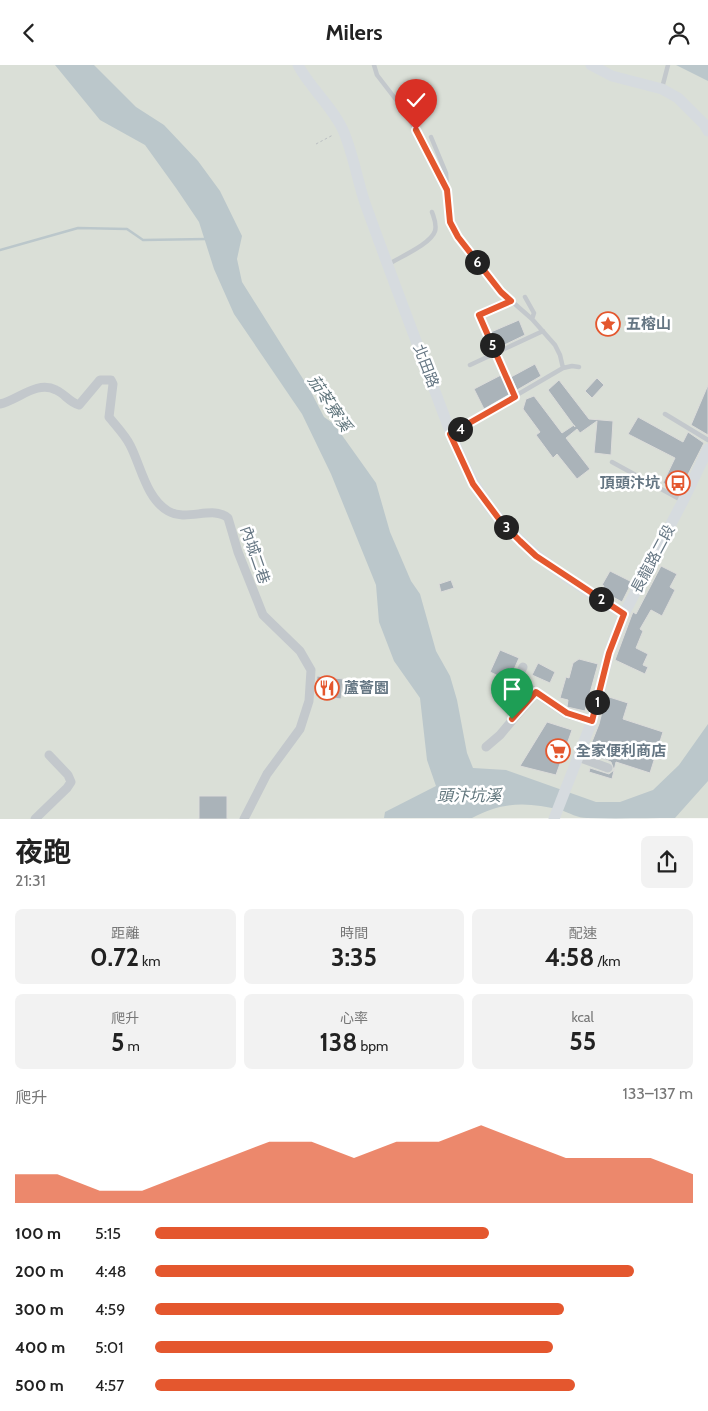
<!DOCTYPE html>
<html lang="zh-TW">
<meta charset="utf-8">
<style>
body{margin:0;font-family:Cabin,"Noto Sans TC",sans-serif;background:#f2f2f2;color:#222;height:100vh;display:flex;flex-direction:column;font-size:19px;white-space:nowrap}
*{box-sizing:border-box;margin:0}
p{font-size:16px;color:#767676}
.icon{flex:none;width:28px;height:28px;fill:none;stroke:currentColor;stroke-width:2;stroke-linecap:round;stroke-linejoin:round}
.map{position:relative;height:754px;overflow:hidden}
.panel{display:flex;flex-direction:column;background:#fff;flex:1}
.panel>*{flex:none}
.pin{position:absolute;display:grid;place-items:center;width:42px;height:42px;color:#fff;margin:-51px -21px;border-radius:50% 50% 50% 0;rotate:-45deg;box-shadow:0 0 5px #0007}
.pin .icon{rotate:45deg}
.km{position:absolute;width:25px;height:25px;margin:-12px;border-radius:50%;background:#222;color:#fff;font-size:14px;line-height:25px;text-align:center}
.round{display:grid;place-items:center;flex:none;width:52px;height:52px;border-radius:8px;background:#f2f2f2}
.headline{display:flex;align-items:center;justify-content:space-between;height:85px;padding:0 15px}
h1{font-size:28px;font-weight:700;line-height:38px}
.figures{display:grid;grid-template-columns:repeat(3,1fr);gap:8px;height:85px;padding:5px 15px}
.figures div{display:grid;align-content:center;border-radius:8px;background:#f2f2f2;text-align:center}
.figures b{font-size:25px;font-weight:700}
.figures small{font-size:14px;font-weight:400}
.figures p{font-size:14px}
.chart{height:140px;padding:10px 15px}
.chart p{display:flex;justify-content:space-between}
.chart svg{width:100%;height:90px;margin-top:5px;fill:#e4572e;opacity:.7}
ul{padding:0 15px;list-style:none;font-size:16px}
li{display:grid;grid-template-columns:80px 60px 1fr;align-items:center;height:38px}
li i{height:12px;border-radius:6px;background:#e4572e}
header{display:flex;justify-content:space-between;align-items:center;height:65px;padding:0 15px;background:#fff;font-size:22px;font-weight:700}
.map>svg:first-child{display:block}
.green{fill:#dadfd7}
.water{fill:#bbc7cb}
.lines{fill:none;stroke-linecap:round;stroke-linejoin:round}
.stream{stroke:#bbc7cb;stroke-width:2.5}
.building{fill:#aab3b9;stroke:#dcdcda}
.path{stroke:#bbbfc2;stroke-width:1;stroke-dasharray:2.5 2.5;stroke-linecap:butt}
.lane{stroke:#c3c8cc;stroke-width:4.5}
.street{stroke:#c3c8cc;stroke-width:9}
.secondary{stroke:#d6dbdf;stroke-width:11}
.route-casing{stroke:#fff;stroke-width:10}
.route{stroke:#e4572e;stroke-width:6}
.labels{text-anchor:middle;stroke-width:5;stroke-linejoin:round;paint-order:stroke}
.poi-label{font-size:15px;font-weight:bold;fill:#657683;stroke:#fff;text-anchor:start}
.street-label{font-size:15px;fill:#657683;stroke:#fff}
.water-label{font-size:16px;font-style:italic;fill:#60757c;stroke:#fff}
</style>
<header><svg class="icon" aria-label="back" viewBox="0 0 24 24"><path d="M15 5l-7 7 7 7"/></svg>Milers<svg class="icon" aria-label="person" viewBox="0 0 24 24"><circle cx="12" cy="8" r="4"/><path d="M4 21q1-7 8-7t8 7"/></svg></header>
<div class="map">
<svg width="708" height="754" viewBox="0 0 708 754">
<rect width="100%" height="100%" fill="#fafaf8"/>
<path class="green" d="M 0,0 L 708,0 L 708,753 L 0,754 Z"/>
<path class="water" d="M 55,0 L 94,0 L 136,42 L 164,60 L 198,96 L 220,126 L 242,171 L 237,194 L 242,217 L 310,325 L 324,352 L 334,359 L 376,418 L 390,467 L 411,516 L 420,529 L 436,586 L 450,611 L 457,635 L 467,688 L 473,703 L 506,705 L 596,737 L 620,737 L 653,725 L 679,700 L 708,659 L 708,716 L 675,753 C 646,753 615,754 587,753 C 578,753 569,748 561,745 C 528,737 503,736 472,753 L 384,753 L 385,747 L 436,721 L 427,695 L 420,633 L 394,596 L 379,557 L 376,520 L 331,409 L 302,349 L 234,249 L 214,204 L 199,157 L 176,123 L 145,80 L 100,55 Z
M 676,0 L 708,0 L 708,16 Z"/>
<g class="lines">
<path class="stream" d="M 0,185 L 78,163 L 127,164 L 143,175 L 207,174"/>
</g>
<path class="building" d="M 519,255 L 525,270 L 498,283 L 491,267 Z
M 535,299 L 541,311 L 517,325 L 511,312 Z
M 501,310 L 510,329 L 484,344 L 474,324 Z
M 597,313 L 604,320 L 592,333 L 585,326 Z
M 559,315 L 589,354 L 613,356 L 611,390 L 594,388 L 597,356 L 580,368 L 577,364 L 566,373 L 590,404 L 577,414 L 557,389 L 553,393 L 536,370 L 540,367 L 523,344 L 526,334 L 534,331 L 562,368 L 574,360 L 575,362 L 548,325 Z
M 708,320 L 708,370 L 691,360 Z
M 638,352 L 683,377 L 688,367 L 704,378 L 679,427 L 663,418 L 675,393 L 628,369 Z
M 661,501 L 677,509 L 670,522 L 675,525 L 662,551 L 651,545 L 640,564 L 643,566 L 636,583 L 648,589 L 643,600 L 648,602 L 645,609 L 615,595 L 631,552 L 633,547 L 636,549 Z
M 610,506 L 632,517 L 622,537 L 602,526 L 604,521 L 602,520 Z
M 451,515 L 454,523 L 441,527 L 439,519 Z
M 500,585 L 519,593 L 509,616 L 490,607 Z
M 579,594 L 598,599 L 585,646 L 567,642 L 568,635 L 560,633 L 566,612 L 569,613 L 573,598 Z
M 538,598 L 555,607 L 550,618 L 532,610 Z
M 317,611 L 343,614 L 341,634 L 316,631 Z
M 606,631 L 628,638 L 623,654 L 663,667 L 650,708 L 616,697 L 612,714 L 589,707 L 590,703 L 609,709 L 614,705 L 611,697 L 588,687 L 599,659 Z
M 547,657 L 572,665 L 556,710 L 520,701 Z
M 199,731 L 227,731 L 227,754 L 199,754 Z"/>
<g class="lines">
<path class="path" d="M 316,79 L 333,70"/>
<path class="lane" d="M 374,0 L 377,10 L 404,45 L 435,99 L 447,125 L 450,157 L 458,171 L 501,227 L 532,254 L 555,280 L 560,290 L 563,303 L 452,368
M 662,23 L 668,0
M 431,72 L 446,108 L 447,123
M 389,199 C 400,192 431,179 435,166 C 437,159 434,153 432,147
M 525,232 L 534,248 L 532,254
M 511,236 L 479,250 L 515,331
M 470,300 L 543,266
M 563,303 L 572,301 L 579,302
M 665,349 L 708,375
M 612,397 L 683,436"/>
<path class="street" d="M 0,339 C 18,335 37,315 56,325 C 65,329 69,337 79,340 L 100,315 L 111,315 L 113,319 L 109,352 C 116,361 125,370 130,380 C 141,401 146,433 168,446 C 186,457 214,440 228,453 L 238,487 L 263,550 L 300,586 L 311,605 L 309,636 L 300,664 L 267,709 L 244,754
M 523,602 L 517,615 L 567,649 L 592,656
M 486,682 L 500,670 L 536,627
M 578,692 L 608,703
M 35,754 L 67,723 L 71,717 L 68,710 L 49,690"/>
<path class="secondary" d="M 298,0 C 310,23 332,41 343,65 C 353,88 357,114 365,138 C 388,202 412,265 436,329 C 455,379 467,419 504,459 C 538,497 581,522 624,549
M 591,0 L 612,11 L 662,24 L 678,33 L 704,59 L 708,66
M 554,754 L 592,656 L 609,588 L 624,549 L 683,436 L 708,384"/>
</g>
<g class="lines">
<g class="route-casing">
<path id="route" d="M 416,65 L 447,125 L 450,157 L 458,172 L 501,227 L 511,236 L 479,250 L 515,332 L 450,369 L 473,419 L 502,458 L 520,476 L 536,491 L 624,549 L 609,588 L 592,656 L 567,648 L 536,627 L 512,654"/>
</g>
<use href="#route" class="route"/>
</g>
<defs>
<g id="sight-ring" transform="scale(1.25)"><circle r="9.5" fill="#fff" stroke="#e4572e" stroke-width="1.5"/><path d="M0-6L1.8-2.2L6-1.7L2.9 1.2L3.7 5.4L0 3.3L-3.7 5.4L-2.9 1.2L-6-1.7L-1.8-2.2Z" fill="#e4572e"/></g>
<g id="bus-ring" transform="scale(1.25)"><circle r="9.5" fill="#fff" stroke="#e4572e" stroke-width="1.5"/><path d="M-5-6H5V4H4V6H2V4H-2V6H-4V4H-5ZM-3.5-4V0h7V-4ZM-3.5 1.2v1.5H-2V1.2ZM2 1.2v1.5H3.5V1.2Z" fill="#e4572e"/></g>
<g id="restaurant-ring" transform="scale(1.25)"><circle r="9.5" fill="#fff" stroke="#e4572e" stroke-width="1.5"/><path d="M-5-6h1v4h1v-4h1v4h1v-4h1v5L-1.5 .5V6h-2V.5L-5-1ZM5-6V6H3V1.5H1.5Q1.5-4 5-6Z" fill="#e4572e"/></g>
<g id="supermarket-ring" transform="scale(1.25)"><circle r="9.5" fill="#fff" stroke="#e4572e" stroke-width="1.5"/><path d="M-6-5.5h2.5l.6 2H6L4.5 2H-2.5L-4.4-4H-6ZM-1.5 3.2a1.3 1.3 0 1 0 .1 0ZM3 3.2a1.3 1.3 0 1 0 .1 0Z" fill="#e4572e"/></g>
</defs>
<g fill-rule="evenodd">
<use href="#sight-ring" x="608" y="259"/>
<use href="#bus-ring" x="678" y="418"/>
<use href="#restaurant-ring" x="327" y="623"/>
<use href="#supermarket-ring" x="558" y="686"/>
</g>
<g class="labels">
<g class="poi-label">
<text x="626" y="264">五榕山</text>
<text x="660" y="423" text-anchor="end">頂頭汴坑</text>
<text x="344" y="628">蘆薈園</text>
<text x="576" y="691">全家便利商店</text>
</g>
<g class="street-label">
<text transform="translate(426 301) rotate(69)" y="5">北田路</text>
<text transform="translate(255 490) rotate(71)" y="5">內城二巷</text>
<text transform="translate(653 494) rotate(-62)" y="5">長龍路二段</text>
</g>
<g class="water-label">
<text transform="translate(330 338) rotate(56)" y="6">茄苳寮溪</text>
<text x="469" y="736">頭汴坑溪</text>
</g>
</g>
</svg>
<div class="pin" style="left:512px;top:654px;background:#1e9e55"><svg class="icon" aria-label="arrive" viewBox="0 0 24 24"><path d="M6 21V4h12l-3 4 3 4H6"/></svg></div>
<div class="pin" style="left:416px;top:65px;background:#d93025"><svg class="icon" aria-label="check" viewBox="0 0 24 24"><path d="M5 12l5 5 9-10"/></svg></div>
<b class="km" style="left:597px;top:637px">1</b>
<b class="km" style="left:601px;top:534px">2</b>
<b class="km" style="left:506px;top:462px">3</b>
<b class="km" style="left:460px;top:364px">4</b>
<b class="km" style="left:492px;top:280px">5</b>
<b class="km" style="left:477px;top:197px">6</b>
</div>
<section class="panel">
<div class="headline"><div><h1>夜跑</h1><p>21:31</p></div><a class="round"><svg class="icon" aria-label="share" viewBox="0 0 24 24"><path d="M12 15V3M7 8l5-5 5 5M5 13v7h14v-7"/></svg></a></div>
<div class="figures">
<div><p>距離</p><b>0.72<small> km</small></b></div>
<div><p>時間</p><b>3:35</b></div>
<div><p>配速</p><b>4:58<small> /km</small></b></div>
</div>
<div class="figures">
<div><p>爬升</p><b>5<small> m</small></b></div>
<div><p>心率</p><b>138<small> bpm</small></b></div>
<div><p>kcal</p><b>55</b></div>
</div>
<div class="chart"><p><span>爬升</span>133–137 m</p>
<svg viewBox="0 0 160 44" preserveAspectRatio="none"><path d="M0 44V30L10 30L20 38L30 38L40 30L50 22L60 14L70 14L80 22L90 14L100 14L110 6L120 14L130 22L140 22L150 22L160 30V44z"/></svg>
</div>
<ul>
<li><b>100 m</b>5:15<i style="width:62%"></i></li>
<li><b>200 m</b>4:48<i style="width:89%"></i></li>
<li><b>300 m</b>4:59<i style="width:76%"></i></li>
<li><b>400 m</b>5:01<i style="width:74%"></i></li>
<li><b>500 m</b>4:57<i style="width:78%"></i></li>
</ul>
</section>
